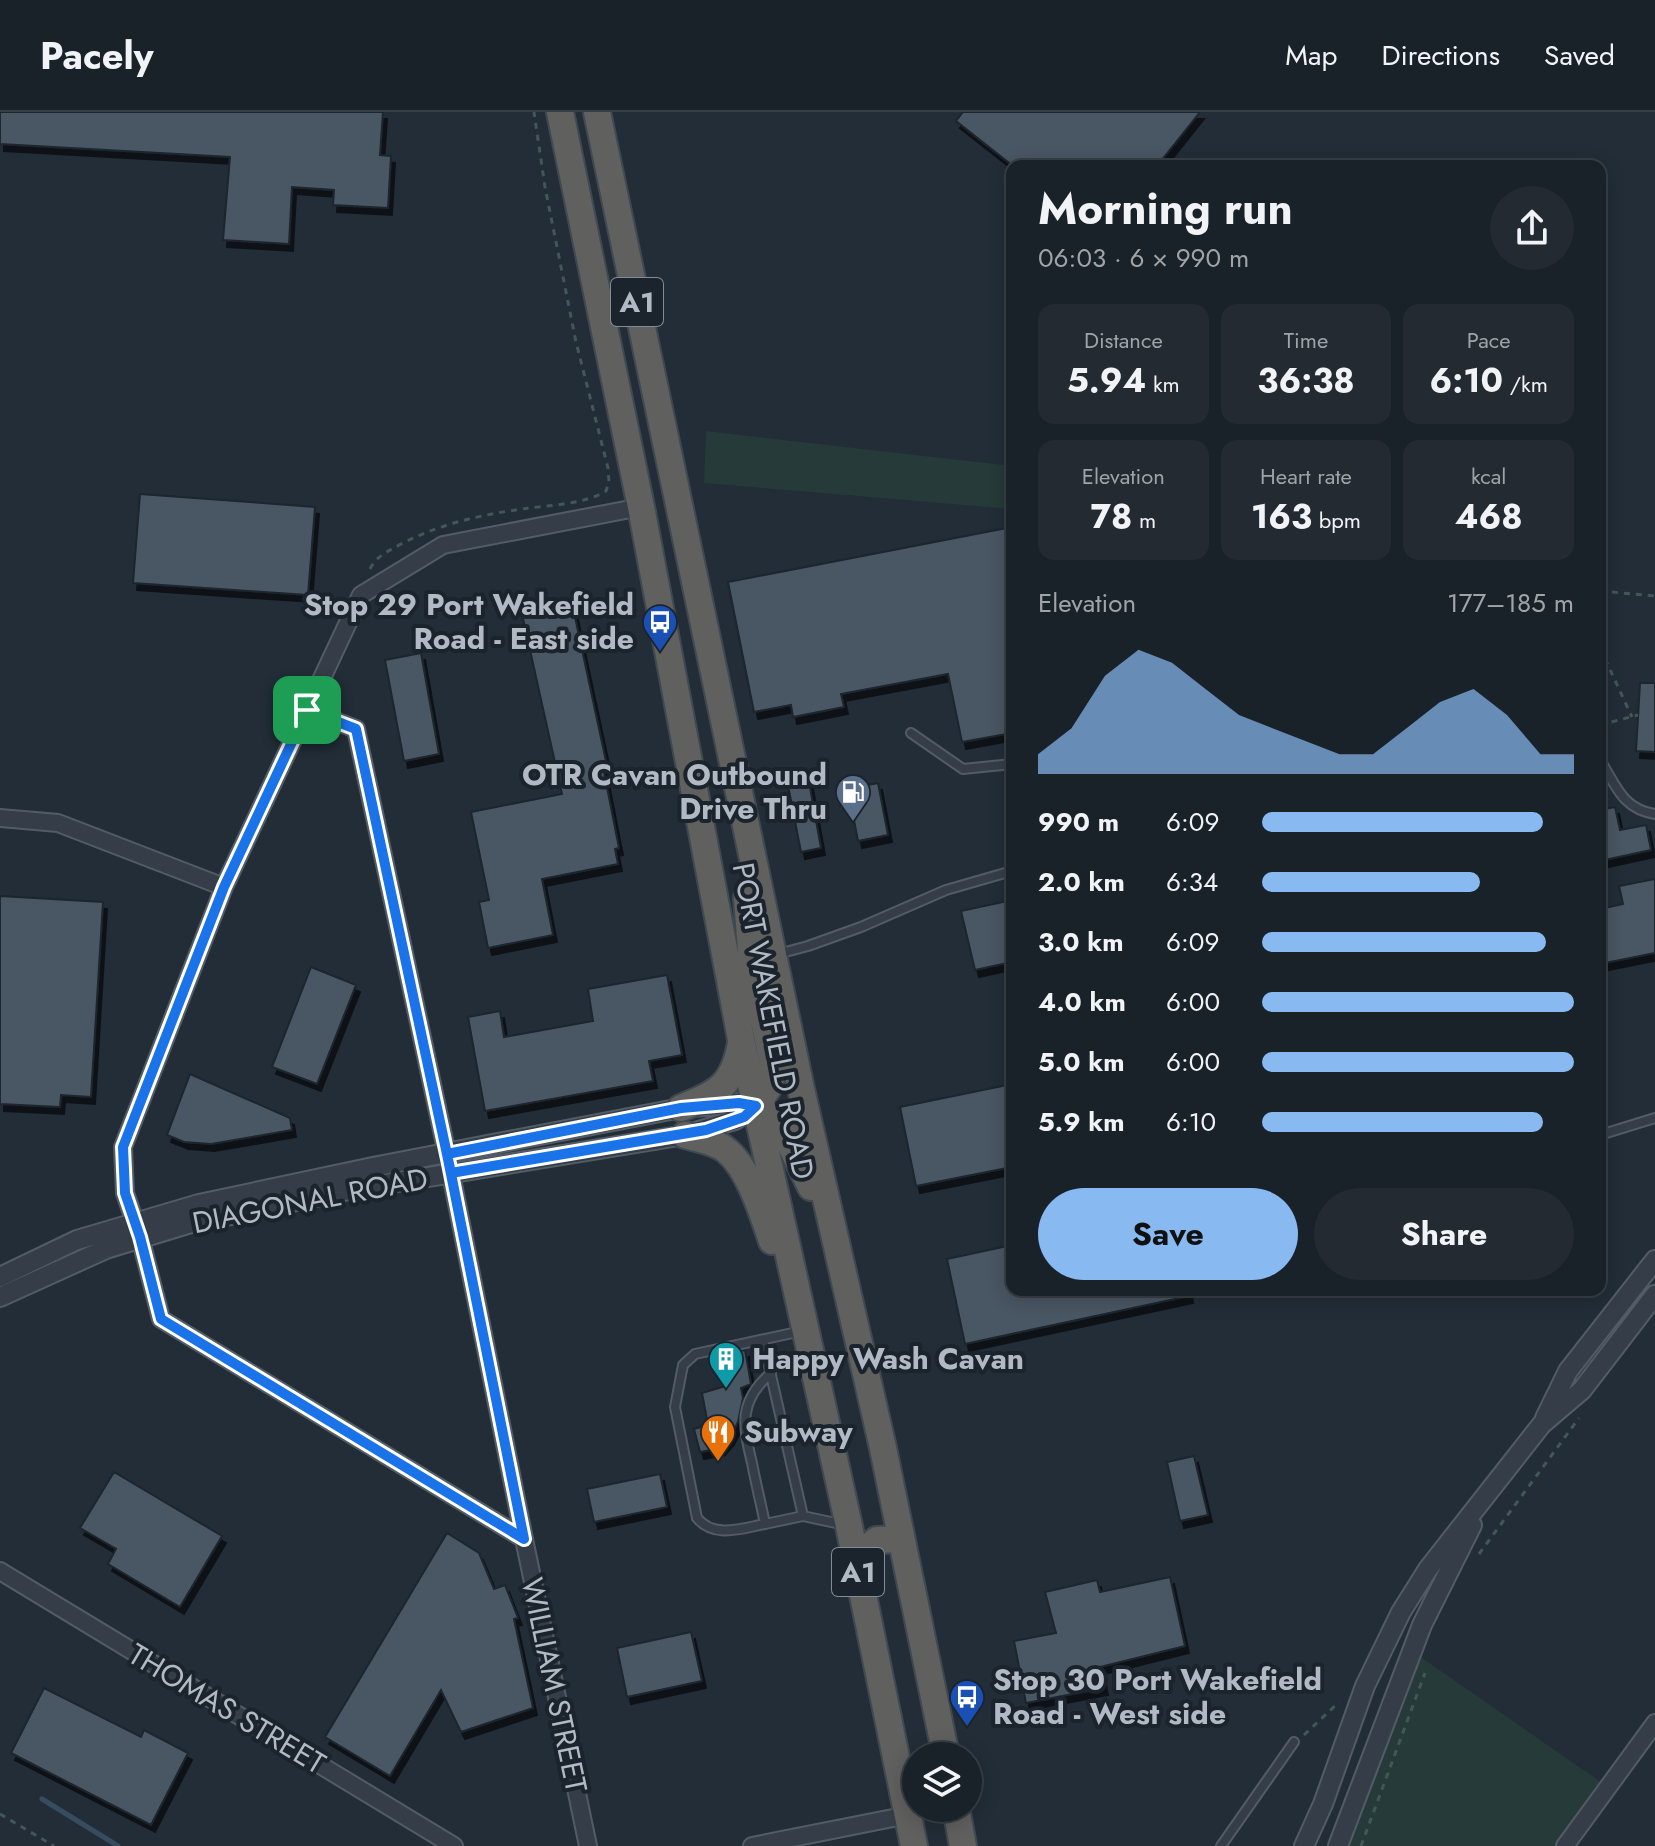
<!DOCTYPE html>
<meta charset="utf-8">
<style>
body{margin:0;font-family:Jost,sans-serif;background:#232a31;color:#f1f3f6;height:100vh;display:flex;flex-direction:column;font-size:30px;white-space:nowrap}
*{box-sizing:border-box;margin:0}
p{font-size:26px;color:#9fa4a8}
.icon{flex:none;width:44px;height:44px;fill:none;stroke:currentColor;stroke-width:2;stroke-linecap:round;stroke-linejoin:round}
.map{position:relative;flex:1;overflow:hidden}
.sheet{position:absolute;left:1006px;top:48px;width:600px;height:1136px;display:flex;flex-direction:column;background:#1a2229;border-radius:16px;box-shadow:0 4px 20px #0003,0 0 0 2px #383f46}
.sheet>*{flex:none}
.buttons{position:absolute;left:902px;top:1630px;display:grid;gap:16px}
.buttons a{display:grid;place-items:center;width:80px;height:80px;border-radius:50%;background:#1a2229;box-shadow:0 4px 20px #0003,0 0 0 2px #383f46;font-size:40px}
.pin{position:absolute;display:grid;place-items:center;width:68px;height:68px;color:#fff;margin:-34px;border-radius:16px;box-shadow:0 4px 12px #0006}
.round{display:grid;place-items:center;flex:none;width:84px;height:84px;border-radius:42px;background:#232a31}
.head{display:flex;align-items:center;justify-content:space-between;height:136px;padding:0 32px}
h1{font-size:44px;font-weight:700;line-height:60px}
.metrics{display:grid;grid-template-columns:repeat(3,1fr);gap:12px;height:136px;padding:8px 32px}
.metrics div{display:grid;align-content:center;border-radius:16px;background:#232a31;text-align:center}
.metrics b{font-size:34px;font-weight:700}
.metrics small{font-size:22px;font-weight:400}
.metrics p{font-size:22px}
.chart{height:224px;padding:16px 32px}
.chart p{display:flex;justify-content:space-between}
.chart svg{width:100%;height:144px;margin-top:8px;fill:#88b9f1;opacity:.7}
.button{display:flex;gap:16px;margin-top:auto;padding:16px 32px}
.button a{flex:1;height:92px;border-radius:48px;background:#88b9f1;color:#111;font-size:32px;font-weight:700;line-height:92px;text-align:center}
.button a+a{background:#232a31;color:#f1f3f6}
ul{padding:0 32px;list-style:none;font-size:26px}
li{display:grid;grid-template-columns:128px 96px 1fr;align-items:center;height:60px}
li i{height:20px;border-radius:10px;background:#88b9f1}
header{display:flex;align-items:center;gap:48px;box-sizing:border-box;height:112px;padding:0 40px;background:#1a2229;border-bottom:2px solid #383f46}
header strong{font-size:38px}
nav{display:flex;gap:44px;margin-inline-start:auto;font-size:28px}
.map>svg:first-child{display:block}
.green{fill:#253a39}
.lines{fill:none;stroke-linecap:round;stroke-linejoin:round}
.stream{stroke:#384c60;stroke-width:5}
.building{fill:#4a5763;stroke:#1d252e;stroke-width:2;filter:url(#shadow)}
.service-casing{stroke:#535c65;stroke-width:12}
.minor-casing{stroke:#535c65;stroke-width:20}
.tertiary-casing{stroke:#535c65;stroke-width:22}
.trunk-casing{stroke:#404952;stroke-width:30}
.path{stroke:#435758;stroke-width:3;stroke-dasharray:6 6;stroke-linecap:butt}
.service{stroke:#353e48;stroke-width:8}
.minor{stroke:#353e48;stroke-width:16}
.tertiary{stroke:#353e48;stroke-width:18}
.trunk{stroke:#60605e;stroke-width:26}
.route-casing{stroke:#fff;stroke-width:16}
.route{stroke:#1a73e8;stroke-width:10}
.labels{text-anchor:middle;stroke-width:8;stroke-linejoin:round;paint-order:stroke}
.shield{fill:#1b232c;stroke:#838c96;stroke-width:2}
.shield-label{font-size:28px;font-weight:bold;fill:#b0b9c4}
.poi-label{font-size:30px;font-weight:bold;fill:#b0b9c4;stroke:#1b232c;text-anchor:start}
.street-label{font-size:30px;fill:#b0b9c4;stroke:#1b232c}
</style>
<header>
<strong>Pacely</strong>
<nav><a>Map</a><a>Directions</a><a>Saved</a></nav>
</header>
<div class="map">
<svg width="1655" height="1734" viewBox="0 0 1655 1734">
<defs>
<filter id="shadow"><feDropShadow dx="4" dy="7" stdDeviation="0" flood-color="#0009"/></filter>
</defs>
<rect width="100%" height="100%" fill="#222d37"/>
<path class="green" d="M 706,319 L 1012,354 L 1012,397 L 704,371 Z
M 1412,1539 L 1608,1675 L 1565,1734 L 1338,1734 Z"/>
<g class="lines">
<path class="stream" d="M 42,1687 L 118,1734"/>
</g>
<path class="building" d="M 0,0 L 383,0 L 380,43 L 391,44 L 388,96 L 333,93 L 334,78 L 292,75 L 289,132 L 223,128 L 230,45 L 0,32 Z
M 963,0 L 1200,0 L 1157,54 L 1013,54 L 956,9 Z
M 140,382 L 315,395 L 308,483 L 133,471 Z
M 1012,415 L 1012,621 L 962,630 L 948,562 L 841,582 L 844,595 L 793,605 L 791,593 L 754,600 L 728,470 Z
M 572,491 L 607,654 L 603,655 L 619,736 L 615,737 L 618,752 L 542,767 L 553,823 L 488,836 L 479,790 L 489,788 L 471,700 L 562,682 L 522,502 Z
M 421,541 L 439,642 L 404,649 L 385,548 Z
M 1640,571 L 1655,571 L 1655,640 L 1636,639 Z
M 807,659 L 821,736 L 801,740 L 786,663 Z
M 878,671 L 888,723 L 858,729 L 848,677 Z
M 1615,695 L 1620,718 L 1646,713 L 1651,738 L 1600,749 L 1600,698 Z
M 1655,767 L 1655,841 L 1600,852 L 1600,797 L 1623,792 L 1619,774 Z
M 0,784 L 103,790 L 91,985 L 61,983 L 60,995 L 0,992 Z
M 1012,788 L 1012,850 L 975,858 L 961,799 Z
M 311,855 L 356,873 L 317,972 L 272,955 Z
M 667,863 L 682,943 L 649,949 L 653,969 L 485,999 L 468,905 L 500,899 L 504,925 L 593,909 L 588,877 Z
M 190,962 L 290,1006 L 292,1018 L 211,1032 L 184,1030 L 167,1023 Z
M 1012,972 L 1012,1055 L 916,1074 L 900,995 Z
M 1012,1133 L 1012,1178 L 1188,1178 L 1189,1184 L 965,1232 L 947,1147 Z
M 745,1238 L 751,1272 L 741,1276 L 743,1286 L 738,1310 L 730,1326 L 721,1336 L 700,1340 L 694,1317 L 708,1313 L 702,1281 L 729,1273 L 723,1243 Z
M 1194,1344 L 1208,1403 L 1180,1409 L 1167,1350 Z
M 114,1360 L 222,1424 L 180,1495 L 108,1452 L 116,1437 L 80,1416 Z
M 660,1362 L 667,1395 L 594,1410 L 587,1377 Z
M 447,1421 L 479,1441 L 494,1477 L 505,1473 L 518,1506 L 514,1507 L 533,1596 L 461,1620 L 441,1578 L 390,1664 L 325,1625 Z
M 1170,1465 L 1185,1534 L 1100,1555 L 1104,1576 L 1026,1591 L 1014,1529 L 1056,1521 L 1045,1480 L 1097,1468 L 1100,1480 Z
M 691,1520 L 702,1569 L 627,1585 L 617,1536 Z
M 44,1576 L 141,1625 L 144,1618 L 188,1641 L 151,1713 L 11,1641 Z"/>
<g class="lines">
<g class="service-casing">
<path id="service" d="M 911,621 L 963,657 L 1012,652
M 1600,648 C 1616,673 1622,697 1655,702
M 778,842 L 808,834 L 861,815 L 946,778 L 1012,759
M 1600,1023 L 1655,1006
M 763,1228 L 803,1404
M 771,1261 C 738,1289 743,1314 752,1351 C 756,1372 761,1392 765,1412 L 803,1404 L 845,1413
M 765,1412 C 743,1416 714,1427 697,1406 L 675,1295 L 683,1253 L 695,1242 L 802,1219
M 1221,1734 L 1294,1630"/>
</g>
<g class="minor-casing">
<path id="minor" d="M 307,598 L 356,617 L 447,1042 L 524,1427 L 588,1734
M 0,706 L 58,711 L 224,775
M 524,1427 L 161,1207 L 140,1125 L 125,1081 L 123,1035 L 224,775 L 361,483 L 443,433 L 641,395
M 0,1459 L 454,1734
M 752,1734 L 908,1703
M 1565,1734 L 1655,1611"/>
</g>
<g class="tertiary-casing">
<path id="tertiary" d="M 0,1165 L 77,1128 L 199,1092 L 373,1055 L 681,996 L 739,991 L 756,994
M 0,1185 L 106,1137 L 188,1112 L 349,1078 L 685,1023 L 735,1008 L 756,994
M 1545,1306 L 1568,1259 L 1655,1148
M 1304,1734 L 1323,1692 L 1365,1574 L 1401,1500 L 1428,1457 L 1542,1312 L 1582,1278 L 1655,1183
M 1338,1734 L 1422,1513 L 1472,1413"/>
</g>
<g class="trunk-casing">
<path id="trunk" d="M 560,0 L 641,395 L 741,927 L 849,1414 L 914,1734
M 597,0 L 801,977 L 883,1336 L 946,1644
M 747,786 L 752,851 L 773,951 L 770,973 L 756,994
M 756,994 L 780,1011 L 811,1075
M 681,996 C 718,981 734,973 741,931
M 685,1023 C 698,1027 715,1029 726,1038 C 749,1056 763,1103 772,1129
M 867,1466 L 870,1434 L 877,1428 L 901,1427
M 956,1696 L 963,1734"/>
</g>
<path class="path" d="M 370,457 C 377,443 389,439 403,431 C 440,412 480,403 522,397 C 548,393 583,393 606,379 L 609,370 L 608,356 L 576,230 L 545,75 L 534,0
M 1600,479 L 1655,484
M 1600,536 L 1632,605
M 1600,613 L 1638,603
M 1479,1442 L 1579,1306
M 1304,1623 L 1339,1590
M 0,1702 L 54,1734
M 1361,1734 L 1425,1561"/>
<use href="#service" class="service"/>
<use href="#minor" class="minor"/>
<use href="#tertiary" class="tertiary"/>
<use href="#trunk" class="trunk"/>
</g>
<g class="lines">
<g class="route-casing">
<path id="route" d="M 307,598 L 224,775 L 123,1035 L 125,1081 L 140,1125 L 161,1207 L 524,1427 L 447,1042 L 681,996 L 739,991 L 756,994 L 744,1005 L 706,1018 L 451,1061 L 356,617 L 307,598"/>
</g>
<use href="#route" class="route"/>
</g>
<defs>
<g id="bus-pin" transform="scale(1.8)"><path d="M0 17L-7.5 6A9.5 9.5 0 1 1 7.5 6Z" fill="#1a4fb4" stroke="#1b232c"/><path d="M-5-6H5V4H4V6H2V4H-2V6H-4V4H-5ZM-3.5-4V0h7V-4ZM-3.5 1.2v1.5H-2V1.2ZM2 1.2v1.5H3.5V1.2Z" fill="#fff"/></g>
<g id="fuel-pin" transform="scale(1.8)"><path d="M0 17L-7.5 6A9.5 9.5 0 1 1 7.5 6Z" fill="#5c6f8a" stroke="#1b232c"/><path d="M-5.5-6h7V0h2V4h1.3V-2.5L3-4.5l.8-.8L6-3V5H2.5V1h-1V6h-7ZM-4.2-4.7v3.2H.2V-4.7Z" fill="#fff"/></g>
<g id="building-pin" transform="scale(1.8)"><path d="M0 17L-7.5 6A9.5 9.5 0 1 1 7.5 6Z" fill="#0f9aa8" stroke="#1b232c"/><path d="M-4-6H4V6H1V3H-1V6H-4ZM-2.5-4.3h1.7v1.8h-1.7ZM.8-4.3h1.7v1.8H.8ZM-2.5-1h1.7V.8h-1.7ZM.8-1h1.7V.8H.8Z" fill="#fff"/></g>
<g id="restaurant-pin" transform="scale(1.8)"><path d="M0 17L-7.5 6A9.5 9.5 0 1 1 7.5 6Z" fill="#e8710a" stroke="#1b232c"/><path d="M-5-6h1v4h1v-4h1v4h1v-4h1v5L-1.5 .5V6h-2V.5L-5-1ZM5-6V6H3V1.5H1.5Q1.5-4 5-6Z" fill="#fff"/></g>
</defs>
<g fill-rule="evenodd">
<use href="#bus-pin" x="660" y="510"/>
<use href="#fuel-pin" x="853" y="680"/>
<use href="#building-pin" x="726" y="1247"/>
<use href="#restaurant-pin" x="718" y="1320"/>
<use href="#bus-pin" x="967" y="1585"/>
</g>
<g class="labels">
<g class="shield">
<rect x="611" y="166" width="52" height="48" rx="6"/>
<rect x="832" y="1436" width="52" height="48" rx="6"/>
</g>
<g class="shield-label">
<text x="637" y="200">A1</text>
<text x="858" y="1470">A1</text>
</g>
<g class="poi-label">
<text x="634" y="503" text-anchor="end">Stop 29 Port Wakefield<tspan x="634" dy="34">Road - East side</tspan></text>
<text x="827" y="673" text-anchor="end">OTR Cavan Outbound<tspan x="827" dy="34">Drive Thru</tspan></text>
<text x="752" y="1257">Happy Wash Cavan</text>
<text x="744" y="1330">Subway</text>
<text x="993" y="1578">Stop 30 Port Wakefield<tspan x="993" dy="34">Road - West side</tspan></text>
</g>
<g class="street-label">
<text transform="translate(773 909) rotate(79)" y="10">PORT WAKEFIELD ROAD</text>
<text transform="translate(310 1089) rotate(-11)" y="10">DIAGONAL ROAD</text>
<text transform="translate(554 1573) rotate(78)" y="10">WILLIAM STREET</text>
<text transform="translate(227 1597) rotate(31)" y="10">THOMAS STREET</text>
</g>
</g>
</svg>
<div class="buttons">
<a><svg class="icon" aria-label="layers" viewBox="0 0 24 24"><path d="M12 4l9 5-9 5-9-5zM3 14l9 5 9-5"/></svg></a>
</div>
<div class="pin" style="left:307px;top:598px;background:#1e9e55"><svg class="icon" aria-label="arrive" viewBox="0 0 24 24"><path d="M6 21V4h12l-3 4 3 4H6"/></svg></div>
<section class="sheet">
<div class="head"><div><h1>Morning run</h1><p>06:03 · 6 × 990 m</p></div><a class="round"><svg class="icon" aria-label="share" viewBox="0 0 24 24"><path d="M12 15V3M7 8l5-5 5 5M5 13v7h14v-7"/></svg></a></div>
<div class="metrics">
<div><p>Distance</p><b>5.94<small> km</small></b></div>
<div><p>Time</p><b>36:38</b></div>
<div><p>Pace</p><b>6:10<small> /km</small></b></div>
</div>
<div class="metrics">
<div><p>Elevation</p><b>78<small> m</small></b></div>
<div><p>Heart rate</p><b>163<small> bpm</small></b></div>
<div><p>kcal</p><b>468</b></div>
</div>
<div class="chart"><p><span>Elevation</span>177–185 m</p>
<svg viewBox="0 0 160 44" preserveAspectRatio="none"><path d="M0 44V38L10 30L20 14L30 6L40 10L50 18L60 26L70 30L80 34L90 38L100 38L110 30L120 22L130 18L140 26L150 38L160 38V44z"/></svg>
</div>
<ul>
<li><b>990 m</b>6:09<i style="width:90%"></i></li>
<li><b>2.0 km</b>6:34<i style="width:70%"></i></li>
<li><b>3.0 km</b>6:09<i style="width:91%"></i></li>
<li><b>4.0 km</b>6:00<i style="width:100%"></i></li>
<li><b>5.0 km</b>6:00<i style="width:100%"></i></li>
<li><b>5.9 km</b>6:10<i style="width:90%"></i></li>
</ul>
<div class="button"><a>Save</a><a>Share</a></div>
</section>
</div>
